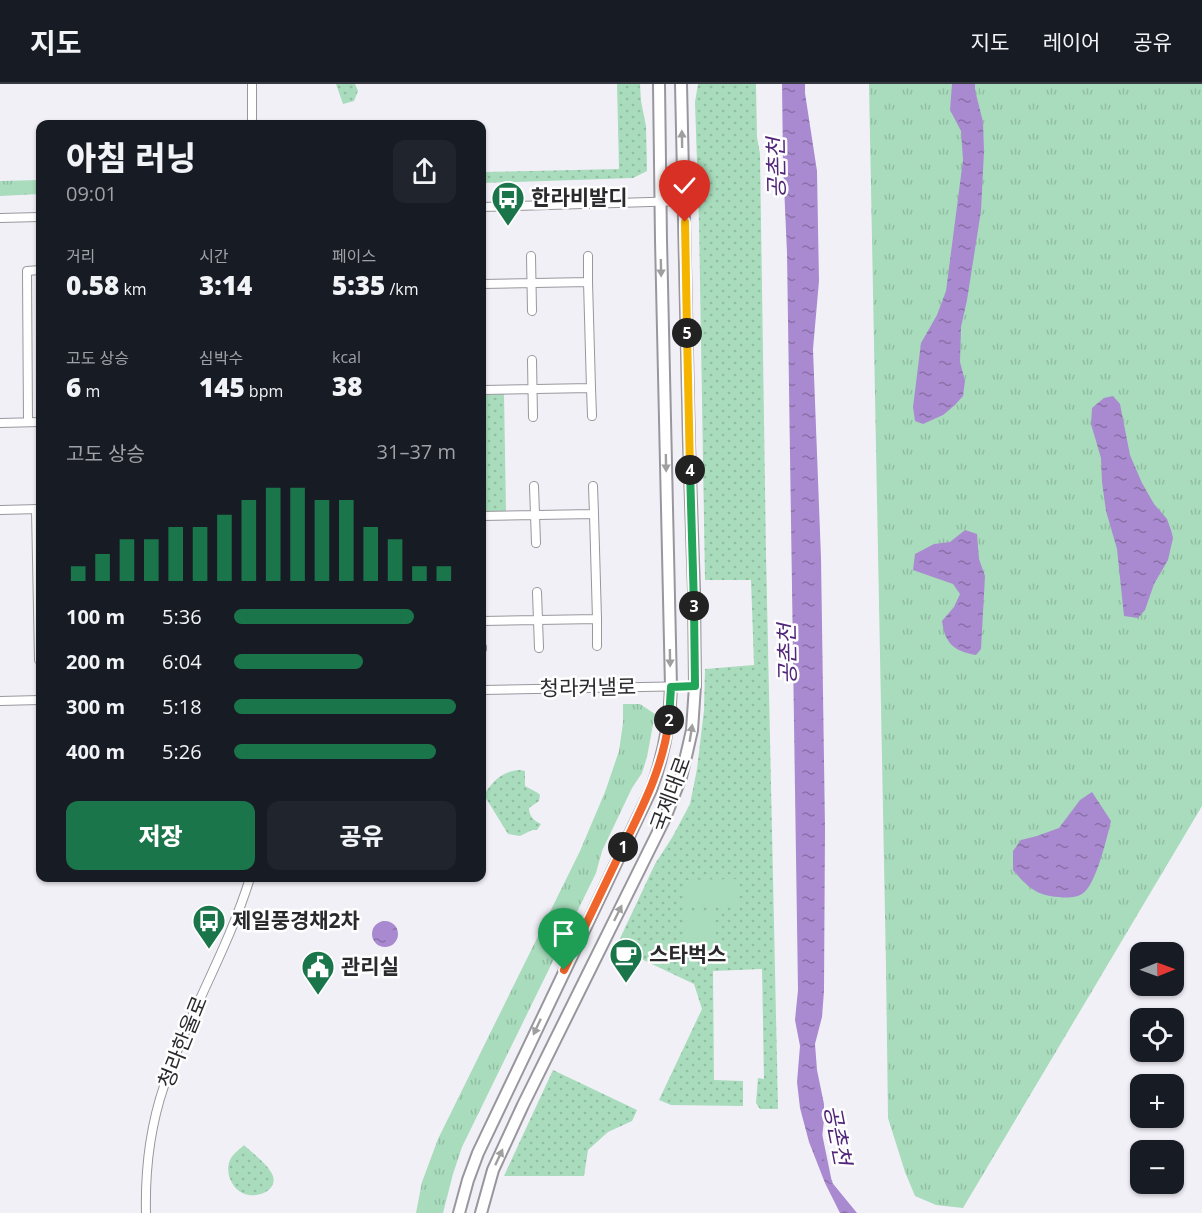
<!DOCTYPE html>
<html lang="ko">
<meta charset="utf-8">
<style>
body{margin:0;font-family:"Open Sans","Noto Sans KR",sans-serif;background:#20242c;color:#f1f3f6;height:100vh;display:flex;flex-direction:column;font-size:22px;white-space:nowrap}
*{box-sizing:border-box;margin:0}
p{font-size:20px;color:#9ea1a6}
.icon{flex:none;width:33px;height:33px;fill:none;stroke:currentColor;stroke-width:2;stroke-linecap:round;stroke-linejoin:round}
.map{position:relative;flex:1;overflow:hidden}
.side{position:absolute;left:36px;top:36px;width:450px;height:762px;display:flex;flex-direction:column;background:#171b24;border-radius:12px;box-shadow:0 2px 4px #0004}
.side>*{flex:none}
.needle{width:39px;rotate:89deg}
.controls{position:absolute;left:1130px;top:858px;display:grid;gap:12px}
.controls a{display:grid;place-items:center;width:54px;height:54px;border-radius:12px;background:#171b24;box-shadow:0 2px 4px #0004;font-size:30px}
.pin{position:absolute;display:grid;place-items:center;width:51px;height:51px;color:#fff;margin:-62px -26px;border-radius:50% 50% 50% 0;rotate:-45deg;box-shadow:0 0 6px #0007}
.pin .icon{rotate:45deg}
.km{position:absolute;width:30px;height:30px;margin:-15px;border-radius:50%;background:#222;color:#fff;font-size:16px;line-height:30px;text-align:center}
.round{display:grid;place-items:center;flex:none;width:63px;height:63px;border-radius:12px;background:#20242c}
.headline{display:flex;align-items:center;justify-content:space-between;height:102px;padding:0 30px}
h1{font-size:33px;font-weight:800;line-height:45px}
.metrics{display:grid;grid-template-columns:repeat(3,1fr);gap:9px;height:102px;padding:6px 30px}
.metrics div{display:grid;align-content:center}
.metrics b{font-size:26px;font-weight:800}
.metrics small{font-size:16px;font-weight:400}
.metrics p{font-size:16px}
.chart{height:168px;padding:12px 30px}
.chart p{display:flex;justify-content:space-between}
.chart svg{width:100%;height:108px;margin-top:6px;stroke:#1a764a;stroke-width:6}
.action{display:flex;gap:12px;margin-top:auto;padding:12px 30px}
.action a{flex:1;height:69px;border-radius:12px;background:#1a764a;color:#fff;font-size:24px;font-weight:800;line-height:69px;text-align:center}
.action a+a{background:#20242c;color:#f1f3f6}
ul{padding:0 30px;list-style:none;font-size:20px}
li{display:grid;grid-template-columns:96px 72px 1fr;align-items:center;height:45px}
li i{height:15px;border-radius:8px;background:#1a764a}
header{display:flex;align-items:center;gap:36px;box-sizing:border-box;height:84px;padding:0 30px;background:#171b24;border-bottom:2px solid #363941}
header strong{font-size:28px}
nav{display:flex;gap:33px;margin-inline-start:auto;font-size:21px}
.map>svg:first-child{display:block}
.grass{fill:url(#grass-tufts)}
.park{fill:url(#park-dots)}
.pitch{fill:#a8dcbc}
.water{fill:url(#water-ripples)}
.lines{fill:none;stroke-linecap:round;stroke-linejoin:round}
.stream{stroke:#a989d0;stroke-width:3}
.street-casing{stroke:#99979d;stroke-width:10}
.secondary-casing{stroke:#99979d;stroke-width:14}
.street{stroke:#fff;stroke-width:8}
.secondary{stroke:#fff;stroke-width:10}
.oneway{fill:#9f9fa0}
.split-1-casing{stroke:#fff;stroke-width:12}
.split-2-casing{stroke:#fff;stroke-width:12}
.split-3-casing{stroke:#fff;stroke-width:12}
.split-4-casing{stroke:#fff;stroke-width:12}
.split-5-casing{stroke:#fff;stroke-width:12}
.split-6-casing{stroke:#fff;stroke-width:12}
.split-1{stroke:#f0652b;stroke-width:8}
.split-2{stroke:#f0652b;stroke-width:8}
.split-3{stroke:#22a559;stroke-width:8}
.split-4{stroke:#22a559;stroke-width:8}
.split-5{stroke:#f5b400;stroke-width:8}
.split-6{stroke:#f5b400;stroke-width:8}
.labels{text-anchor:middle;stroke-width:5;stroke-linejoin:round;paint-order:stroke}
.poi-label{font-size:21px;font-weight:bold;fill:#2a292c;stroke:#fefefe;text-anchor:start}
.street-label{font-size:21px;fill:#2a292c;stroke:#fefefe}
.water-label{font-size:22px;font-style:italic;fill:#512579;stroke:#fefefe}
</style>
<header>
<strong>지도</strong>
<nav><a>지도</a><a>레이어</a><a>공유</a></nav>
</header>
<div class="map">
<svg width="1202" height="1129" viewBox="0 0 1202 1129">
<defs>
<pattern id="grass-tufts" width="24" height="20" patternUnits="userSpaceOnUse" patternTransform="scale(1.5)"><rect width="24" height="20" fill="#a8dcbc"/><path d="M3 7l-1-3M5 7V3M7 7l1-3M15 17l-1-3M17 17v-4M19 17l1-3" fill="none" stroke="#91bda2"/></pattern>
<pattern id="park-dots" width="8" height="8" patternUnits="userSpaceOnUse" patternTransform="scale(1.5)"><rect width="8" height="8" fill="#a8dcbc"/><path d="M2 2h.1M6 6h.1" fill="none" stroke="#91bda2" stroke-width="1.8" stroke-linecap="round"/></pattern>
<pattern id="water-ripples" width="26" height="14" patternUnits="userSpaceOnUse" patternTransform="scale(1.5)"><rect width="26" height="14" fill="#a989d0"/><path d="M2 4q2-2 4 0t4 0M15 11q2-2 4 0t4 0" fill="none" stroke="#8a70a9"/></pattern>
</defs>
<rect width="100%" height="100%" fill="#f2f0f7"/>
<path class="grass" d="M 869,0 L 1202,0 L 1202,722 L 963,1124 L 936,1121 L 915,1112 L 905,1088 L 888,1034 L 886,882 Z
M 40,96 L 40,110 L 0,112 L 0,97 Z
M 623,620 L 640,620 L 655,630 L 647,673 L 642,689 L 632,704 L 602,767 L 596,789 L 462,1063 L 453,1090 L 443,1129 L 416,1129 L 422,1098 L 438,1055 L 580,767 L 605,708 L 619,667 L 623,639 Z"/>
<path class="park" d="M 336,0 L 355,0 L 358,7 L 354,17 L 343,20 Z
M 617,0 L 640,0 L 641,17 L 646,42 L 647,87 L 633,94 L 482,99 L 482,88 L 619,85 Z
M 698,0 L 756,0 L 757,53 L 760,70 L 766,470 L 778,1025 L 760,1025 L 756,1019 L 758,994 L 764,995 L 762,885 L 713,887 L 714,996 L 743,997 L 743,1022 L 671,1021 L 659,1016 L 702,925 L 694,900 L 616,863 L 655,780 L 673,752 L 690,720 L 697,685 L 704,626 L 705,585 L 754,581 L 751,496 L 705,496 L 699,139 L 695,18 Z
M 504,310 L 506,427 L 482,427 L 482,311 Z
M 520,686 L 525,687 L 525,702 L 538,709 L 540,711 L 539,717 L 529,724 C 529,732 534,737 541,740 L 537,746 L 532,746 L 520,752 L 508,750 L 484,711 C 493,696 503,687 520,686 Z
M 553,986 L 637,1026 L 632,1037 L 608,1048 L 588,1066 L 584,1092 L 504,1092 Z
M 244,1061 C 252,1069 269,1081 273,1092 C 277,1106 260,1113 249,1111 C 233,1109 223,1088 231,1074 C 234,1069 240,1065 244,1061 Z"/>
<path class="pitch" d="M 737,795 L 738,822 L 684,823 L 683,796 Z
M 683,829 L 715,829 L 716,862 L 684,863 Z"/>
<path class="water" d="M 782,0 L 805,0 L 805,9 L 817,87 L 819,197 L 813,265 L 821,474 L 825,744 L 824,907 L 822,933 L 815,960 L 817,986 L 824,1020 L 824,1036 L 822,1054 L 826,1081 L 830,1096 L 857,1129 L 840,1129 L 825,1099 L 809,1058 L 800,1024 L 797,998 L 800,962 L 795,936 L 798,906 L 787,169 L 783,79 Z
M 952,0 L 975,0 L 975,6 L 983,38 L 984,67 L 981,127 L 967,216 L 961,243 L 960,278 L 965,297 L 963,312 L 955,321 L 943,331 L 923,340 L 915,337 L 913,323 L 921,259 L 937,231 L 946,207 L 963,76 L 961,47 L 950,26 Z
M 1113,312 L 1120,320 L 1130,371 L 1142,399 L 1154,420 L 1167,435 L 1171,446 L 1173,454 L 1168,476 L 1154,500 L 1145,526 L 1138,534 L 1124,532 L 1117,465 L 1106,427 L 1102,398 L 1101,374 L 1091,340 L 1092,324 L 1104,314 Z
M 965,446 L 977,450 L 979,475 L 985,492 L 981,565 L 976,571 C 953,567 945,559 942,537 L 954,523 L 960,510 L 953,500 L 913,486 L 915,470 L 934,460 L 950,458 Z
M 1092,708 L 1111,737 C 1107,753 1096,802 1082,810 C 1075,814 1067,814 1059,813 C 1035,811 1028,803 1013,786 L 1013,767 L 1021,756 L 1037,752 L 1059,744 L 1080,716 Z
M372 850a13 13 0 1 1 26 0a13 13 0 1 1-26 0Z"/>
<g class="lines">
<path class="stream" d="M 821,1052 L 830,1096 L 831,1098"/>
<g class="street-casing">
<path id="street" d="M 252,0 L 252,40
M 482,123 L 683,117
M 0,134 L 40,133
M 531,172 L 532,227
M 588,172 L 588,198
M 482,200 L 588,198 L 591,304 L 482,306
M 532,276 L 533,333
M 591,304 L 592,332
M 28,338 L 27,187 L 40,186
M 0,339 L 40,338
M 534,402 L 536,459
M 593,402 L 594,430
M 36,425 L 39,576 L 40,575
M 0,426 L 39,425
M 482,432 L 594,430 L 597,535 L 482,537
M 537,508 L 539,564
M 597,535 L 597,562
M 482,563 L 482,565
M 482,606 L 695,602
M 0,617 L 40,616
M 146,1129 C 145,1086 150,1043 164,1002 C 170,983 178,965 186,946 C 208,896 234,846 250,794"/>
</g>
<g class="secondary-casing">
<path id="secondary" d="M 459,1129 L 468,1096 L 478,1069 L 651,706 C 664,671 670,640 671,603 L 661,156 L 659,0
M 481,1129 L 493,1086 L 523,1021 L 665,734 L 681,693 L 687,668 L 692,646 L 695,602 L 694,506 L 689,360 L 681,0"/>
</g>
<use href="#street" class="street"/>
<use href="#secondary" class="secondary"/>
</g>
<defs><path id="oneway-solid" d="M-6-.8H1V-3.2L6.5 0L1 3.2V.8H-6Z" transform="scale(1.5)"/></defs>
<g class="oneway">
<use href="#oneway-solid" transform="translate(682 55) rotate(-91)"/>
<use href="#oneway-solid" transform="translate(661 184) rotate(89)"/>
<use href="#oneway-solid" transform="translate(666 379) rotate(89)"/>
<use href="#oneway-solid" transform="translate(670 574) rotate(89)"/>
<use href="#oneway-solid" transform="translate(691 649) rotate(-81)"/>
<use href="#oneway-solid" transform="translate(618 829) rotate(-64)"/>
<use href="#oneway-solid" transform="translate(537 943) rotate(115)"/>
<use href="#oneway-solid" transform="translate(499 1073) rotate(-65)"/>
</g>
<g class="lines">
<g class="split-1-casing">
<path id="split-1" d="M 564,886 L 623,763"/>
</g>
<g class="split-2-casing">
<path id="split-2" d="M 623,763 C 644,720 663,683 669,636"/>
</g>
<g class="split-3-casing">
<path id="split-3" d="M 669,636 L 671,603 L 695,602 L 694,522"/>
</g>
<g class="split-4-casing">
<path id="split-4" d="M 690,386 L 694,522"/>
</g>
<g class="split-5-casing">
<path id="split-5" d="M 687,249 L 690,386"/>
</g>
<g class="split-6-casing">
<path id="split-6" d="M 685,138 L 687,249"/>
</g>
<use href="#split-1" class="split-1"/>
<use href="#split-2" class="split-2"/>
<use href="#split-3" class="split-3"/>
<use href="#split-4" class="split-4"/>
<use href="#split-5" class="split-5"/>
<use href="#split-6" class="split-6"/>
</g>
<defs>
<g id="bus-pin" transform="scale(1.725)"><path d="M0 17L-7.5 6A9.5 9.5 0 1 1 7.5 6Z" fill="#1a764a" stroke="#fefefe"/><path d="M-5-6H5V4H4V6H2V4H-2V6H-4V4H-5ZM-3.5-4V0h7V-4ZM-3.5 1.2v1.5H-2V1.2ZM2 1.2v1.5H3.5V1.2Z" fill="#fff"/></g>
<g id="cafe-pin" transform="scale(1.725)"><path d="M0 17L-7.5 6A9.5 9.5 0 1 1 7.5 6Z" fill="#1a764a" stroke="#fefefe"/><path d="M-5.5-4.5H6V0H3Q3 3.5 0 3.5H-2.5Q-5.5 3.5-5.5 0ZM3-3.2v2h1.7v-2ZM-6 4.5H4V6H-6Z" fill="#fff"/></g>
<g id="civic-pin" transform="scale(1.725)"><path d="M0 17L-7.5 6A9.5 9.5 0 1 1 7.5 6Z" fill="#1a764a" stroke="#fefefe"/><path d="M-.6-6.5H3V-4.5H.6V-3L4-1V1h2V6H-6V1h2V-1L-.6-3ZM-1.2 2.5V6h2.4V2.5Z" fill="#fff"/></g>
</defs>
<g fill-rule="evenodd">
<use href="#bus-pin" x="508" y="114"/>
<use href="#bus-pin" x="209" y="837"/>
<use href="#cafe-pin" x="626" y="871"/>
<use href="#civic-pin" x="318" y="883"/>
</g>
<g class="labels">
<g class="poi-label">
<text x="531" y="121">한라비발디</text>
<text x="232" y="844">제일풍경채2차</text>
<text x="649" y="878">스타벅스</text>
<text x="341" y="890">관리실</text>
</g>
<g class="street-label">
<text transform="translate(588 604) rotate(-1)" y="7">청라커낼로</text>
<text transform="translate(671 710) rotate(-70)" y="7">국제대로</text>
<text transform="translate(183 958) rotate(-68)" y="7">청라한울로</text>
</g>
<g class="water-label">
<text transform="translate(776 84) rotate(-91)" y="8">공촌천</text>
<text transform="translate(787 570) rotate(-91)" y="8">공촌천</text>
<text transform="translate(838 1051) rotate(79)" y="8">공촌천</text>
</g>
</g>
</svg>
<div class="controls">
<a><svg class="needle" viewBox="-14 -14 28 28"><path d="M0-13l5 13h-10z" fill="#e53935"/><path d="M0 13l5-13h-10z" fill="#9ea1a6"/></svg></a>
<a><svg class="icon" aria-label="locate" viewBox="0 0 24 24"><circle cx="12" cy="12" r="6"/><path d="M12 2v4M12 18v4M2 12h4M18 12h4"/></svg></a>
<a>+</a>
<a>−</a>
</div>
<div class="pin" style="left:564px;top:886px;background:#1e9e55"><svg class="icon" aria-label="arrive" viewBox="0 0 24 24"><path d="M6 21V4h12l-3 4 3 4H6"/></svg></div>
<div class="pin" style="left:685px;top:138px;background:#d93025"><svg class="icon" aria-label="check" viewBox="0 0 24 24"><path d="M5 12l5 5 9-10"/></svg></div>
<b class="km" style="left:623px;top:763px">1</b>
<b class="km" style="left:669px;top:636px">2</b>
<b class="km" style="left:694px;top:522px">3</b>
<b class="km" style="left:690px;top:386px">4</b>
<b class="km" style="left:687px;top:249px">5</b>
<section class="side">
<div class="headline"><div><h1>아침 러닝</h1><p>09:01</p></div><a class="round"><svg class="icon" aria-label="share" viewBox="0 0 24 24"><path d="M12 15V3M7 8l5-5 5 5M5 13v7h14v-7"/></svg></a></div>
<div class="metrics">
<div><p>거리</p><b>0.58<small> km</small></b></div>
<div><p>시간</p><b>3:14</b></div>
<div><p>페이스</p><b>5:35<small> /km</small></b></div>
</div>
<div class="metrics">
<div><p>고도 상승</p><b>6<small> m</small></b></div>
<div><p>심박수</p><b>145<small> bpm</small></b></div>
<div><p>kcal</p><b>38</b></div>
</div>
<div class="chart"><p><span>고도 상승</span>31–37 m</p>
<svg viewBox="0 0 160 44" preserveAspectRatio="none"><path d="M5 44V38M15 44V33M25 44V27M35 44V27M45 44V22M55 44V22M65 44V17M75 44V11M85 44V6M95 44V6M105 44V11M115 44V11M125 44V22M135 44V27M145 44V38M155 44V38"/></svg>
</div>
<ul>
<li><b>100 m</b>5:36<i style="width:81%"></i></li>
<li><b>200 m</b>6:04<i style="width:58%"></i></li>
<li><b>300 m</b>5:18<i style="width:100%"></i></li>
<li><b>400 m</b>5:26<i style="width:91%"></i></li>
</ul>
<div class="action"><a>저장</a><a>공유</a></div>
</section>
</div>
